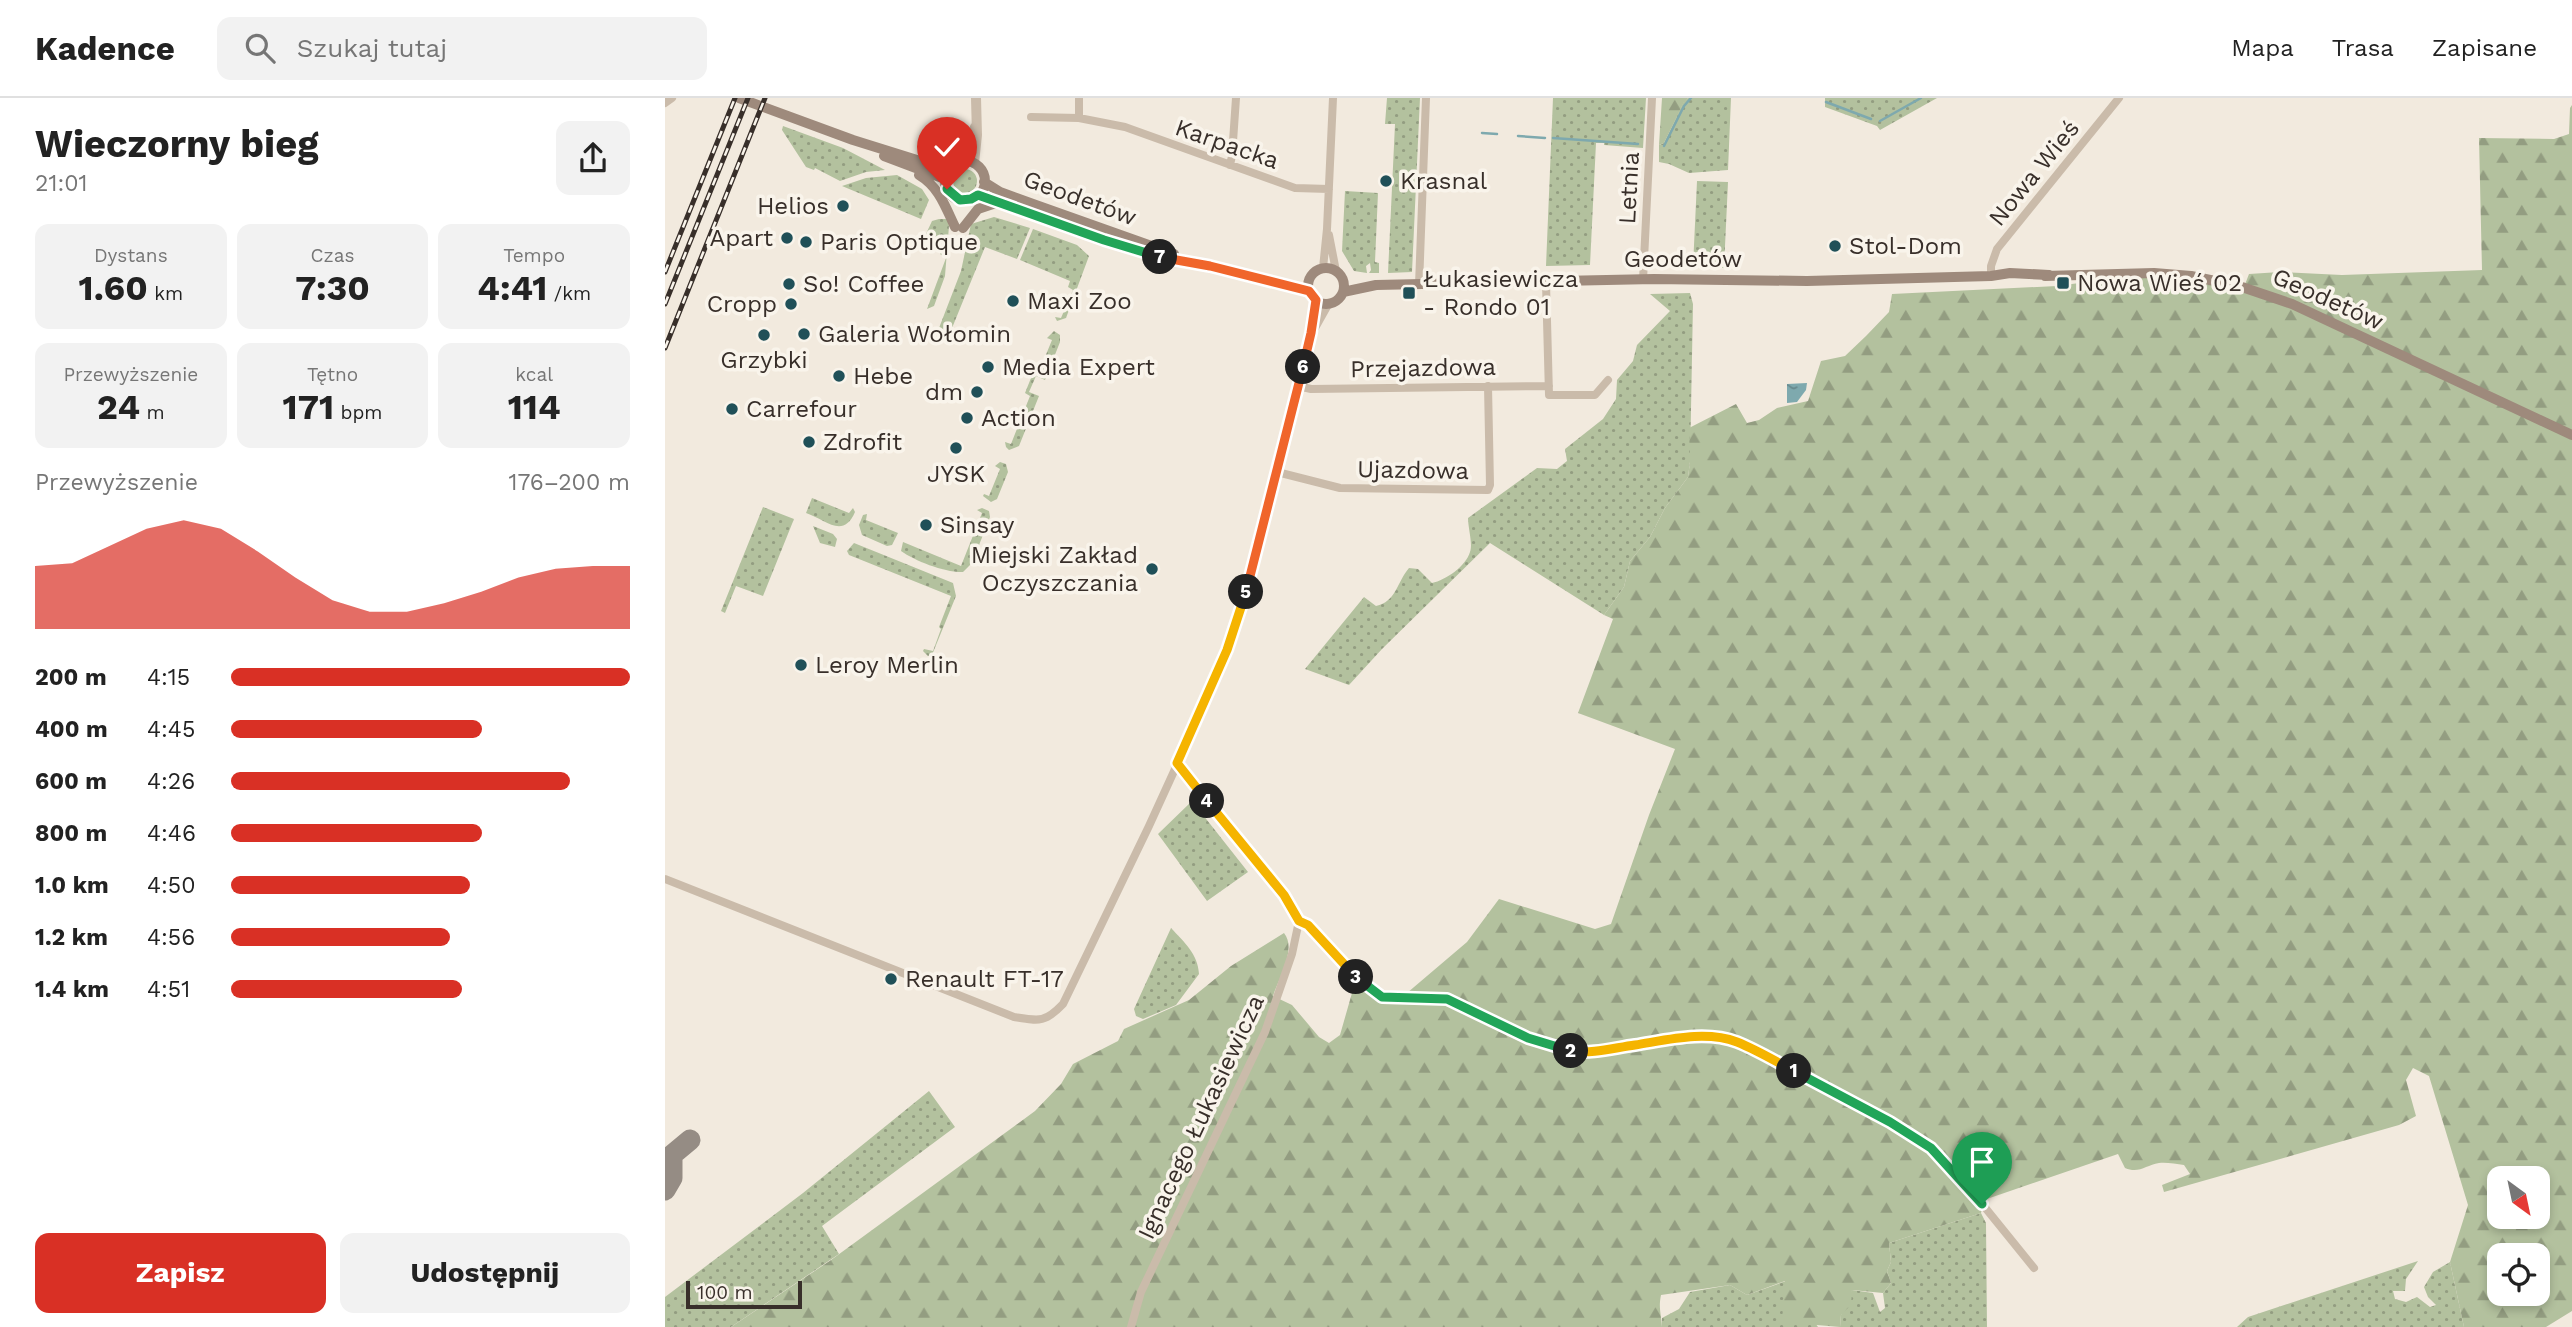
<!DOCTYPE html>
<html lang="pl">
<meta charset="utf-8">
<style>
body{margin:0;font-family:"Work Sans",sans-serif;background:#f2f2f2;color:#222;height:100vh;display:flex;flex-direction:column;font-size:26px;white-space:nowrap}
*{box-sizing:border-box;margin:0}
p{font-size:23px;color:#767676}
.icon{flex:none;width:38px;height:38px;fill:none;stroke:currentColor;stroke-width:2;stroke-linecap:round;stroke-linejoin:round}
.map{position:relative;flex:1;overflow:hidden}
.panel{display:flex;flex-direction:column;background:#fff;width:665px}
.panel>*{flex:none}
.needle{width:46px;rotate:147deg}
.controls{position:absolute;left:1822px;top:1068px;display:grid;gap:14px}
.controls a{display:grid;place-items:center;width:63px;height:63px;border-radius:14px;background:#fff;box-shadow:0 4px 10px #0003;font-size:35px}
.scale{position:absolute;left:21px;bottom:18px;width:116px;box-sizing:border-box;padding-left:7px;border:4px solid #382f2a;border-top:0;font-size:19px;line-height:24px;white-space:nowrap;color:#382f2a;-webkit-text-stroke:5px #f9f4eb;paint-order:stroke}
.pin{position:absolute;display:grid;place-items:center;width:60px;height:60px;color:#fff;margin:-72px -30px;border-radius:50% 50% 50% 0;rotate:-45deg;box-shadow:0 0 7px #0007}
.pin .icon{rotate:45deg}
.km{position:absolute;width:35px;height:35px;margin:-18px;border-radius:50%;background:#222;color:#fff;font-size:19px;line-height:35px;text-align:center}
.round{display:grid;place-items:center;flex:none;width:74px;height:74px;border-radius:14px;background:#f2f2f2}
.headline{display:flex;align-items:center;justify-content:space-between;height:119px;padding:0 35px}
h1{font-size:38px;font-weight:700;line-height:52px}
.metrics{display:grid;grid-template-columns:repeat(3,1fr);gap:10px;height:119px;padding:7px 35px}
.metrics div{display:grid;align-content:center;border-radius:14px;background:#f2f2f2;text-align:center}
.metrics b{font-size:35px;font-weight:700}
.metrics small{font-size:19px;font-weight:400}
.metrics p{font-size:19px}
.chart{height:196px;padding:14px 35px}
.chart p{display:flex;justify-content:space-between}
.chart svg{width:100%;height:126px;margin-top:7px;fill:#d93025;opacity:.7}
.action{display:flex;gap:14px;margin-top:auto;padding:14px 35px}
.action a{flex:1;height:80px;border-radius:14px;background:#d93025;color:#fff;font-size:28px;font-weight:700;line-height:80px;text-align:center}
.action a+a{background:#f2f2f2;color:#222}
ul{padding:0 35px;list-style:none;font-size:23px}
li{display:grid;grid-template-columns:112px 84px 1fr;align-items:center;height:52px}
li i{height:18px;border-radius:9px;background:#d93025}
header{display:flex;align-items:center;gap:42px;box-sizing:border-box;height:98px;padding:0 35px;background:#fff;border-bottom:2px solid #e0e0e0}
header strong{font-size:33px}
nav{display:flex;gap:38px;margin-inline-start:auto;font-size:24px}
.search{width:490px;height:63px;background:#f2f2f2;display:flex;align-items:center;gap:18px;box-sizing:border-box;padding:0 24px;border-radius:14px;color:#767676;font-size:26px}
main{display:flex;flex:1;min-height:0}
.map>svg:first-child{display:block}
.grass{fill:url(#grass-dots)}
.forest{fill:url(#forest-firs);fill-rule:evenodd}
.water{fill:url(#water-ripples)}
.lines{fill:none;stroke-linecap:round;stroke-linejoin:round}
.stream{stroke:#7ea9ae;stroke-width:2.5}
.taxiway{stroke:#958c84;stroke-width:21}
.minor{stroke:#cabbaa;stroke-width:8}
.tertiary{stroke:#cabbaa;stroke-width:10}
.secondary{stroke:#9e8a7c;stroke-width:10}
.rail-casing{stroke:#382f2a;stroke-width:5}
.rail{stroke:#f9f4eb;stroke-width:2.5;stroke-dasharray:8;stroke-linecap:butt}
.split-1-casing{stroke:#fff;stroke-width:14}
.split-2-casing{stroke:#fff;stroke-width:14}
.split-3-casing{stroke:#fff;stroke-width:14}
.split-4-casing{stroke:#fff;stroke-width:14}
.split-5-casing{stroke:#fff;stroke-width:14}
.split-6-casing{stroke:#fff;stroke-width:14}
.split-7-casing{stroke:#fff;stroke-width:14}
.split-8-casing{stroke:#fff;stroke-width:14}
.split-1{stroke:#22a559;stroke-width:9}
.split-2{stroke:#f5b400;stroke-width:9}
.split-3{stroke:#22a559;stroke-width:9}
.split-4{stroke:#f5b400;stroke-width:9}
.split-5{stroke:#f5b400;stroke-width:9}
.split-6{stroke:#f0652b;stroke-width:9}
.split-7{stroke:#f0652b;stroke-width:9}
.split-8{stroke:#22a559;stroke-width:9}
.poi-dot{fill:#205058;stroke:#f9f4eb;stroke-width:2.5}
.labels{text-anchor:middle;stroke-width:7;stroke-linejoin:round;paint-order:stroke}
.street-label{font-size:24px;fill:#382f2a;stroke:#f9f4eb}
.poi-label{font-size:24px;fill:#382f2a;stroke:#f9f4eb;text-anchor:start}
</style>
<header>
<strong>Kadence</strong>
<div class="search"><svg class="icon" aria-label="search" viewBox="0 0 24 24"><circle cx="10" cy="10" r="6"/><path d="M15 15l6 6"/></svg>Szukaj tutaj</div>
<nav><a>Mapa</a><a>Trasa</a><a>Zapisane</a></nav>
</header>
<main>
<section class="panel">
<div class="headline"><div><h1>Wieczorny bieg</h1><p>21:01</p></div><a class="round"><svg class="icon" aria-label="share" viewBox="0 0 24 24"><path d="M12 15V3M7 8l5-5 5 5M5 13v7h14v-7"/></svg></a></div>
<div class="metrics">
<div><p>Dystans</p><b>1.60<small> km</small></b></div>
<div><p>Czas</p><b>7:30</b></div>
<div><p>Tempo</p><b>4:41<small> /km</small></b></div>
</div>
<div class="metrics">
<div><p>Przewyższenie</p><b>24<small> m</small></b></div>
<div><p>Tętno</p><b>171<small> bpm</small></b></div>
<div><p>kcal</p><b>114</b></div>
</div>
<div class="chart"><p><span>Przewyższenie</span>176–200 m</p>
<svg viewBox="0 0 160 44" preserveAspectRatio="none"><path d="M0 44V22L10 21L20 15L30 9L40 6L50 9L60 17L70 26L80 34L90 38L100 38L110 35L120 31L130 26L140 23L150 22L160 22V44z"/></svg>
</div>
<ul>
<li><b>200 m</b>4:15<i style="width:100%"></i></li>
<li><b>400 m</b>4:45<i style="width:63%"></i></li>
<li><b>600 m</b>4:26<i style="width:85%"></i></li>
<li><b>800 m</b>4:46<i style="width:63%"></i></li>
<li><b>1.0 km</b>4:50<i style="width:60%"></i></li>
<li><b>1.2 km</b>4:56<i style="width:55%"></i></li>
<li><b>1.4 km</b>4:51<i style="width:58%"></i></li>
</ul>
<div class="action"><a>Zapisz</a><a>Udostępnij</a></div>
</section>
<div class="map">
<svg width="1907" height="1229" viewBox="0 0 1907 1229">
<defs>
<pattern id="grass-dots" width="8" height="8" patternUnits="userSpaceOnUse" patternTransform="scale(1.75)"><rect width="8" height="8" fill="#b3c19e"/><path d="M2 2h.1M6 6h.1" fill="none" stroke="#939d81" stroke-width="1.8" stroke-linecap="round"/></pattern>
<pattern id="forest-firs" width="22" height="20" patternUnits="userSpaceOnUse" patternTransform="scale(1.75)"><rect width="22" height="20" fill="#b3c19e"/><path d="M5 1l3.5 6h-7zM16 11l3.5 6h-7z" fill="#939d81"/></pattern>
<pattern id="water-ripples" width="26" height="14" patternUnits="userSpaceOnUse" patternTransform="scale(1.75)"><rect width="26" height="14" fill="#7ea9ae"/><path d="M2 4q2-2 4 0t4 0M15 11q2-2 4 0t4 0" fill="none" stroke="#688a8e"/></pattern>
</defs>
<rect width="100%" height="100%" fill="#f2eade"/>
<path class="grass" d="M 722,0 L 755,0 L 747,174 L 723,175 L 730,26 L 720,26 Z
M 888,0 L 981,0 L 978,50 L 939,47 L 939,45 L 931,45 L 925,167 L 881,168 Z
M 1023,0 L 1066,0 L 1063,72 L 1024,75 L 1004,66 L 994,64 L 994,47 L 999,45 L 1019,3 Z
M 1160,0 L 1272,0 L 1215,32 L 1212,28 L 1160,9 Z
M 118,28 L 178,50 L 220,72 L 201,74 L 175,83 L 150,70 L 149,72 L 141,69 L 117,32 Z
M288 83a12 12 0 1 1 24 0a12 12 0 1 1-24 0Z
M 232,77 L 257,91 L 264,102 L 256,121 L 177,88 L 201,80 Z
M 1032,83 L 1063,84 L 1059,170 L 1028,169 Z
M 680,93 L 713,95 L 710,164 L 714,165 L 714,175 L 704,175 L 706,172 L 705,165 L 701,168 L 702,175 L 689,173 L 677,153 Z
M 329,119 L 365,130 L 352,161 L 320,149 L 285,235 L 274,230 L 296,173 L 306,126 Z
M 274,121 L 283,121 L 284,128 L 280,178 L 269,208 L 262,211 L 281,160 L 275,156 L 279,146 L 260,138 L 267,123 Z
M 368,131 L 412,147 L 424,158 L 401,220 L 392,223 L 390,219 L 396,220 L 408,192 L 403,189 L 405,183 L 355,162 Z
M 1025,195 L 1028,206 L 1025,364 L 1023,379 L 1000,410 L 985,439 L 965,463 L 959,489 L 939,517 L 825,445 L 717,551 L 684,587 L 640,571 L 699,499 L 711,508 C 731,504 732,484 744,470 L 753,471 L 767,485 C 781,482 801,468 805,454 C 808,446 803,430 803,420 L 872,370 L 892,371 L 902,363 L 900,351 L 938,321 L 951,301 L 952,282 L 968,263 L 972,247 L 1005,213 L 985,196 Z
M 389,233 L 395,237 L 395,244 L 380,282 L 371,278 L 364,294 L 374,298 L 354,348 L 344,352 L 341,349 L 340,344 L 346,346 L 365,298 L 360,295 L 368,275 L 373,276 L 387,242 L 382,240 Z
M 335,364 L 341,366 L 343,374 L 332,401 L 326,404 L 318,398 L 319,396 L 324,398 L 335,371 L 330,368 Z
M 147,400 L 184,415 L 188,410 L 190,414 C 178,442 160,421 141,415 Z
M 98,409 L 129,421 L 98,498 L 71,488 L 60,515 L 56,513 Z
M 317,410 L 324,413 L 325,419 L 307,465 L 298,474 C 281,475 250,463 236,453 L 238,444 L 296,468 L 317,415 L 312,412 Z
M 202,416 L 201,422 L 233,435 L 227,447 L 222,448 L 197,437 L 194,427 L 198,417 Z
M 148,428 L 168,436 L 172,441 L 170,449 L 155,445 Z
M 189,445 L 288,485 L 291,498 L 267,557 L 263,558 L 258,553 L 259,551 L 268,553 L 276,531 L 274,529 L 286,498 L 184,457 L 182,453 Z
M 527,703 L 583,774 L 542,803 L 493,736 Z
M 506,830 C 519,844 533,856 534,876 L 511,907 L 478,921 L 471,918 L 469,911 Z
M 264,993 L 290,1029 L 157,1128 L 174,1156 L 66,1229 L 0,1229 L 0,1199 L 138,1095 Z
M 1316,1115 L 1321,1125 L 1322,1229 L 1175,1229 L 1176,1217 L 1187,1192 L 1208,1195 L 1215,1214 L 1220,1210 L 1218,1195 L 1226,1185 L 1222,1173 L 1226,1164 L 1224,1145 Z
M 1753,1163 L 1741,1181 L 1740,1193 L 1728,1193 L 1730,1201 L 1741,1204 L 1752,1199 L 1765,1209 L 1771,1207 L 1763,1199 L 1759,1189 L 1768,1174 L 1785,1164 L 1799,1229 L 1572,1229 L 1583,1219 Z
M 1121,1183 L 1153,1229 L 996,1229 L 997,1220 L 1014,1211 L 1025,1194 L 1065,1187 L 1082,1197 Z"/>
<path class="forest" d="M 997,0 L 1023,0 L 1019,4 L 999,45 L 994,47 Z
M 1907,7 L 1907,1213 L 1881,1229 L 1799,1229 L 1785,1164 L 1803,1107 L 1764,978 L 1748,970 L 1741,982 L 1751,1018 L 1734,1027 L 1499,1094 L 1497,1087 L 1525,1076 L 1519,1067 C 1511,1066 1501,1064 1494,1065 C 1481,1067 1474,1076 1460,1070 L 1453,1056 L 1319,1102 L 1316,1115 L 1224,1145 L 1226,1164 L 1222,1173 L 1226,1185 L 1218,1195 L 1187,1192 L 1186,1207 L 1176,1217 L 1175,1229 L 1117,1224 L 1120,1183 L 1082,1197 L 1065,1187 L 996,1197 C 993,1212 997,1215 996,1229 L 66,1229 L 166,1162 L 370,1013 L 396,986 L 408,966 L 453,943 L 459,931 L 524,902 L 566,868 L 619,835 C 632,851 614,880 608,898 L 627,907 L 654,939 L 664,945 L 675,937 L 687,895 L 697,880 L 715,895 L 722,898 L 742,895 L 802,844 L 834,801 L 930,831 L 946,826 L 984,717 L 1010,651 L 913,615 L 948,521 L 939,517 L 959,489 L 965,463 L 985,439 L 1000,410 L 1023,379 L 1025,364 L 1024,330 L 1071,306 L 1082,325 L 1094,322 L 1112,310 L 1143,303 L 1156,263 L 1180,258 L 1201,238 L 1224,214 L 1227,196 L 1392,188 L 1489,175 L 1579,189 L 1584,176 L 1615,174 L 1677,177 L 1817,172 L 1814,40 L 1889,41 L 1904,36 L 1905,10 ZM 1834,1080 L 1872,1080 L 1872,1118 L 1834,1118 ZM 1834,1157 L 1872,1157 L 1872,1195 L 1834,1195 Z"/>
<path class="water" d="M 1142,285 L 1141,292 L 1132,304 L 1122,305 L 1122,286 Z"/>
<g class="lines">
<path class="stream" d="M 1161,4 L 1206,21
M 1215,23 L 1256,0
M 817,35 L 832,36
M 853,38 L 880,40
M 888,40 L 973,46
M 999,48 L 1019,8 L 1026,0"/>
<path class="taxiway" d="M 0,1092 L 7,1080 L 7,1057 L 25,1042"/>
<path class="minor" d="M 0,5 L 7,0
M 366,19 L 414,20 L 460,29 L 630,90 L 664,91
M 414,20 L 414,0
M 565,67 L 567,58 L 571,0
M 664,137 L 671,173
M 658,170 L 662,131 L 668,0
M 1326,178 L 1326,168 L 1332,151 L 1454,0
M 978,182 L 987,0
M 881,185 L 884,297 L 930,297 L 943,282
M 754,187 L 761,0
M 650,230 L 664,205
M 633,288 L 646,291 L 884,288
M 612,374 L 675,390 L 823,392 L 825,387 L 823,288
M 0,781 L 349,919 C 374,923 380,925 398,906 L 484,728 L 542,601 L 569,534 L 601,417 L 646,235 L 651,202
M 634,823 L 643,827 L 696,884 L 717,899 L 782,901 L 863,940 L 902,952 L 922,955 L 1038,938 L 1070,943 L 1094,954 L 1225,1024 L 1267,1050 L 1297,1081 L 1369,1170
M 466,1229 L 476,1194 L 600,934 L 627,856 L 634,823 L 619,797 L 512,665"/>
<path class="tertiary" d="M 299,63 L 310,29
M 309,65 L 312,37 L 311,0"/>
<path class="secondary" d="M 74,0 L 188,42 L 284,72
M 219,58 L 280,81
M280 83a20 20 0 1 1 40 0a20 20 0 1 1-40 0Z
M 254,77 C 274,89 280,108 290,129
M 319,84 L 335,94 L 368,106 L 509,156
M 313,97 L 439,142 L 506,162 L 538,167 L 644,193
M 298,130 L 313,111 L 331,105
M643 188a18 18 0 1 1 36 0a18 18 0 1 1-36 0Z
M 1380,178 L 1489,175 L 1526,178 L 1574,188 L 1627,206 L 1907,337
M 678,194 L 711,187 L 989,181 L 1142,183 L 1326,178 L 1345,175 L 1384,177"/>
<g class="rail-casing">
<path id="rail" d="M 0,174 L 70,0
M 0,206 L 83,0
M 0,250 L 100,0"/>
</g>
<use href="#rail" class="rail"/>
</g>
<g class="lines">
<g class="split-1-casing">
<path id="split-1" d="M 1129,973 L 1225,1024 L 1266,1050 L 1317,1106"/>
</g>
<g class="split-2-casing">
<path id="split-2" d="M 906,953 C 928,956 948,950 970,947 C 1002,942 1040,932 1072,944 C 1092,952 1110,963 1129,973"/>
</g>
<g class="split-3-casing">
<path id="split-3" d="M 691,879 L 717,899 L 782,901 L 863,940 L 906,953"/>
</g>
<g class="split-4-casing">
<path id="split-4" d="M 542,703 L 619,797 L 634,823 L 643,827 L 691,879"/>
</g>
<g class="split-5-casing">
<path id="split-5" d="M 542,703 L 512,665 L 562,552 L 581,494"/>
</g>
<g class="split-6-casing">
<path id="split-6" d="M 581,494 L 638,269"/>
</g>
<g class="split-7-casing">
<path id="split-7" d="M 495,159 L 545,168 L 644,193 L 651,202 L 646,235 L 638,269"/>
</g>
<g class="split-8-casing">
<path id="split-8" d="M 282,91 L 295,102 L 306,101 L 313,97 L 439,142 L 495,159"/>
</g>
<use href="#split-1" class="split-1"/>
<use href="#split-2" class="split-2"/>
<use href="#split-3" class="split-3"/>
<use href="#split-4" class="split-4"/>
<use href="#split-5" class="split-5"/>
<use href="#split-6" class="split-6"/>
<use href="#split-7" class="split-7"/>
<use href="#split-8" class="split-8"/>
</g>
<g class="poi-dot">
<circle cx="721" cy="83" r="7"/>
<circle cx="178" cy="108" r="7"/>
<circle cx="122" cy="140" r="7"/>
<circle cx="141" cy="144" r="7"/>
<circle cx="1170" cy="148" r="7"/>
<rect x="1391" y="178" width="14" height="14" rx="3.5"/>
<circle cx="124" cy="186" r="7"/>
<rect x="737" y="188" width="14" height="14" rx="3.5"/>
<circle cx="348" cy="203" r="7"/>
<circle cx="126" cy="206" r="7"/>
<circle cx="139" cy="236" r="7"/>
<circle cx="99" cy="237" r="7"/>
<circle cx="323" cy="269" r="7"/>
<circle cx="174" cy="278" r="7"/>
<circle cx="312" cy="294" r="7"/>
<circle cx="67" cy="311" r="7"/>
<circle cx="302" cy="320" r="7"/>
<circle cx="144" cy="344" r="7"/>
<circle cx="291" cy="350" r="7"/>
<circle cx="261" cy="427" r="7"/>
<circle cx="487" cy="471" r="7"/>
<circle cx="136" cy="567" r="7"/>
<circle cx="226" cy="881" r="7"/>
</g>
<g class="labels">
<g class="street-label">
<text transform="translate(562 46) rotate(19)" y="8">Karpacka</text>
<text transform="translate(1369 75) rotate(-51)" y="8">Nowa Wieś</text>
<text transform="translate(964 90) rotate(-87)" y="8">Letnia</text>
<text transform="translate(415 100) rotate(20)" y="8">Geodetów</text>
<text x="1018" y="169">Geodetów</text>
<text transform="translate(1663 201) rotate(24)" y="8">Geodetów</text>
<text transform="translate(758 270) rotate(-1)" y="8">Przejazdowa</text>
<text transform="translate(748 372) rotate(1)" y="8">Ujazdowa</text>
<text transform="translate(536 1019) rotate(-65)" y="8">Ignacego Łukasiewicza</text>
</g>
<g class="poi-label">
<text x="735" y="91">Krasnal</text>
<text x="164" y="116" text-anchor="end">Helios</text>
<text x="108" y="148" text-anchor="end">Apart</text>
<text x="155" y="152">Paris Optique</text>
<text x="1184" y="156">Stol-Dom</text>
<text x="758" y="189">Łukasiewicza<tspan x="758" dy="28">- Rondo 01</tspan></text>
<text x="1412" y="193">Nowa Wieś 02</text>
<text x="138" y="194">So! Coffee</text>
<text x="362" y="211">Maxi Zoo</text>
<text x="112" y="214" text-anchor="end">Cropp</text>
<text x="153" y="244">Galeria Wołomin</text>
<text x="99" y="270" text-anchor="middle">Grzybki</text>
<text x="337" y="277">Media Expert</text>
<text x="188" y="286">Hebe</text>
<text x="298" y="302" text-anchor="end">dm</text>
<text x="81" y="319">Carrefour</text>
<text x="316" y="328">Action</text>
<text x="158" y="352">Zdrofit</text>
<text x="291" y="384" text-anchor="middle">JYSK</text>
<text x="275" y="435">Sinsay</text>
<text x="473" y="465" text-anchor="end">Miejski Zakład<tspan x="473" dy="28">Oczyszczania</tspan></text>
<text x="150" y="575">Leroy Merlin</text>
<text x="240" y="889">Renault FT-17</text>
</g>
</g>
</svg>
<div class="controls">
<a><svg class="needle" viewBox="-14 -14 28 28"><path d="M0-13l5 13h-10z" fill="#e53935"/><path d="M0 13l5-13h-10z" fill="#767676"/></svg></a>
<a><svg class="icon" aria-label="locate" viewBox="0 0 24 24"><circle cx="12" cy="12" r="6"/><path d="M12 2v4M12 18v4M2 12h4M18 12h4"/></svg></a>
</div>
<div class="scale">100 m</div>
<div class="pin" style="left:1317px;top:1106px;background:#1e9e55"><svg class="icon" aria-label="arrive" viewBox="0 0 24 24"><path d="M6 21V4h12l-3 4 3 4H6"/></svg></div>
<div class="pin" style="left:282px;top:91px;background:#d93025"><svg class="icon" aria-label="check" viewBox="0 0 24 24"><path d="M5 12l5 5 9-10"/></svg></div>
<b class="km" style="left:1129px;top:973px">1</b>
<b class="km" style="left:906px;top:953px">2</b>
<b class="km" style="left:691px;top:879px">3</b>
<b class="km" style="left:542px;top:703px">4</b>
<b class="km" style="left:581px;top:494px">5</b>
<b class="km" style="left:638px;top:269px">6</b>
<b class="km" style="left:495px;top:159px">7</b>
</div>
</main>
